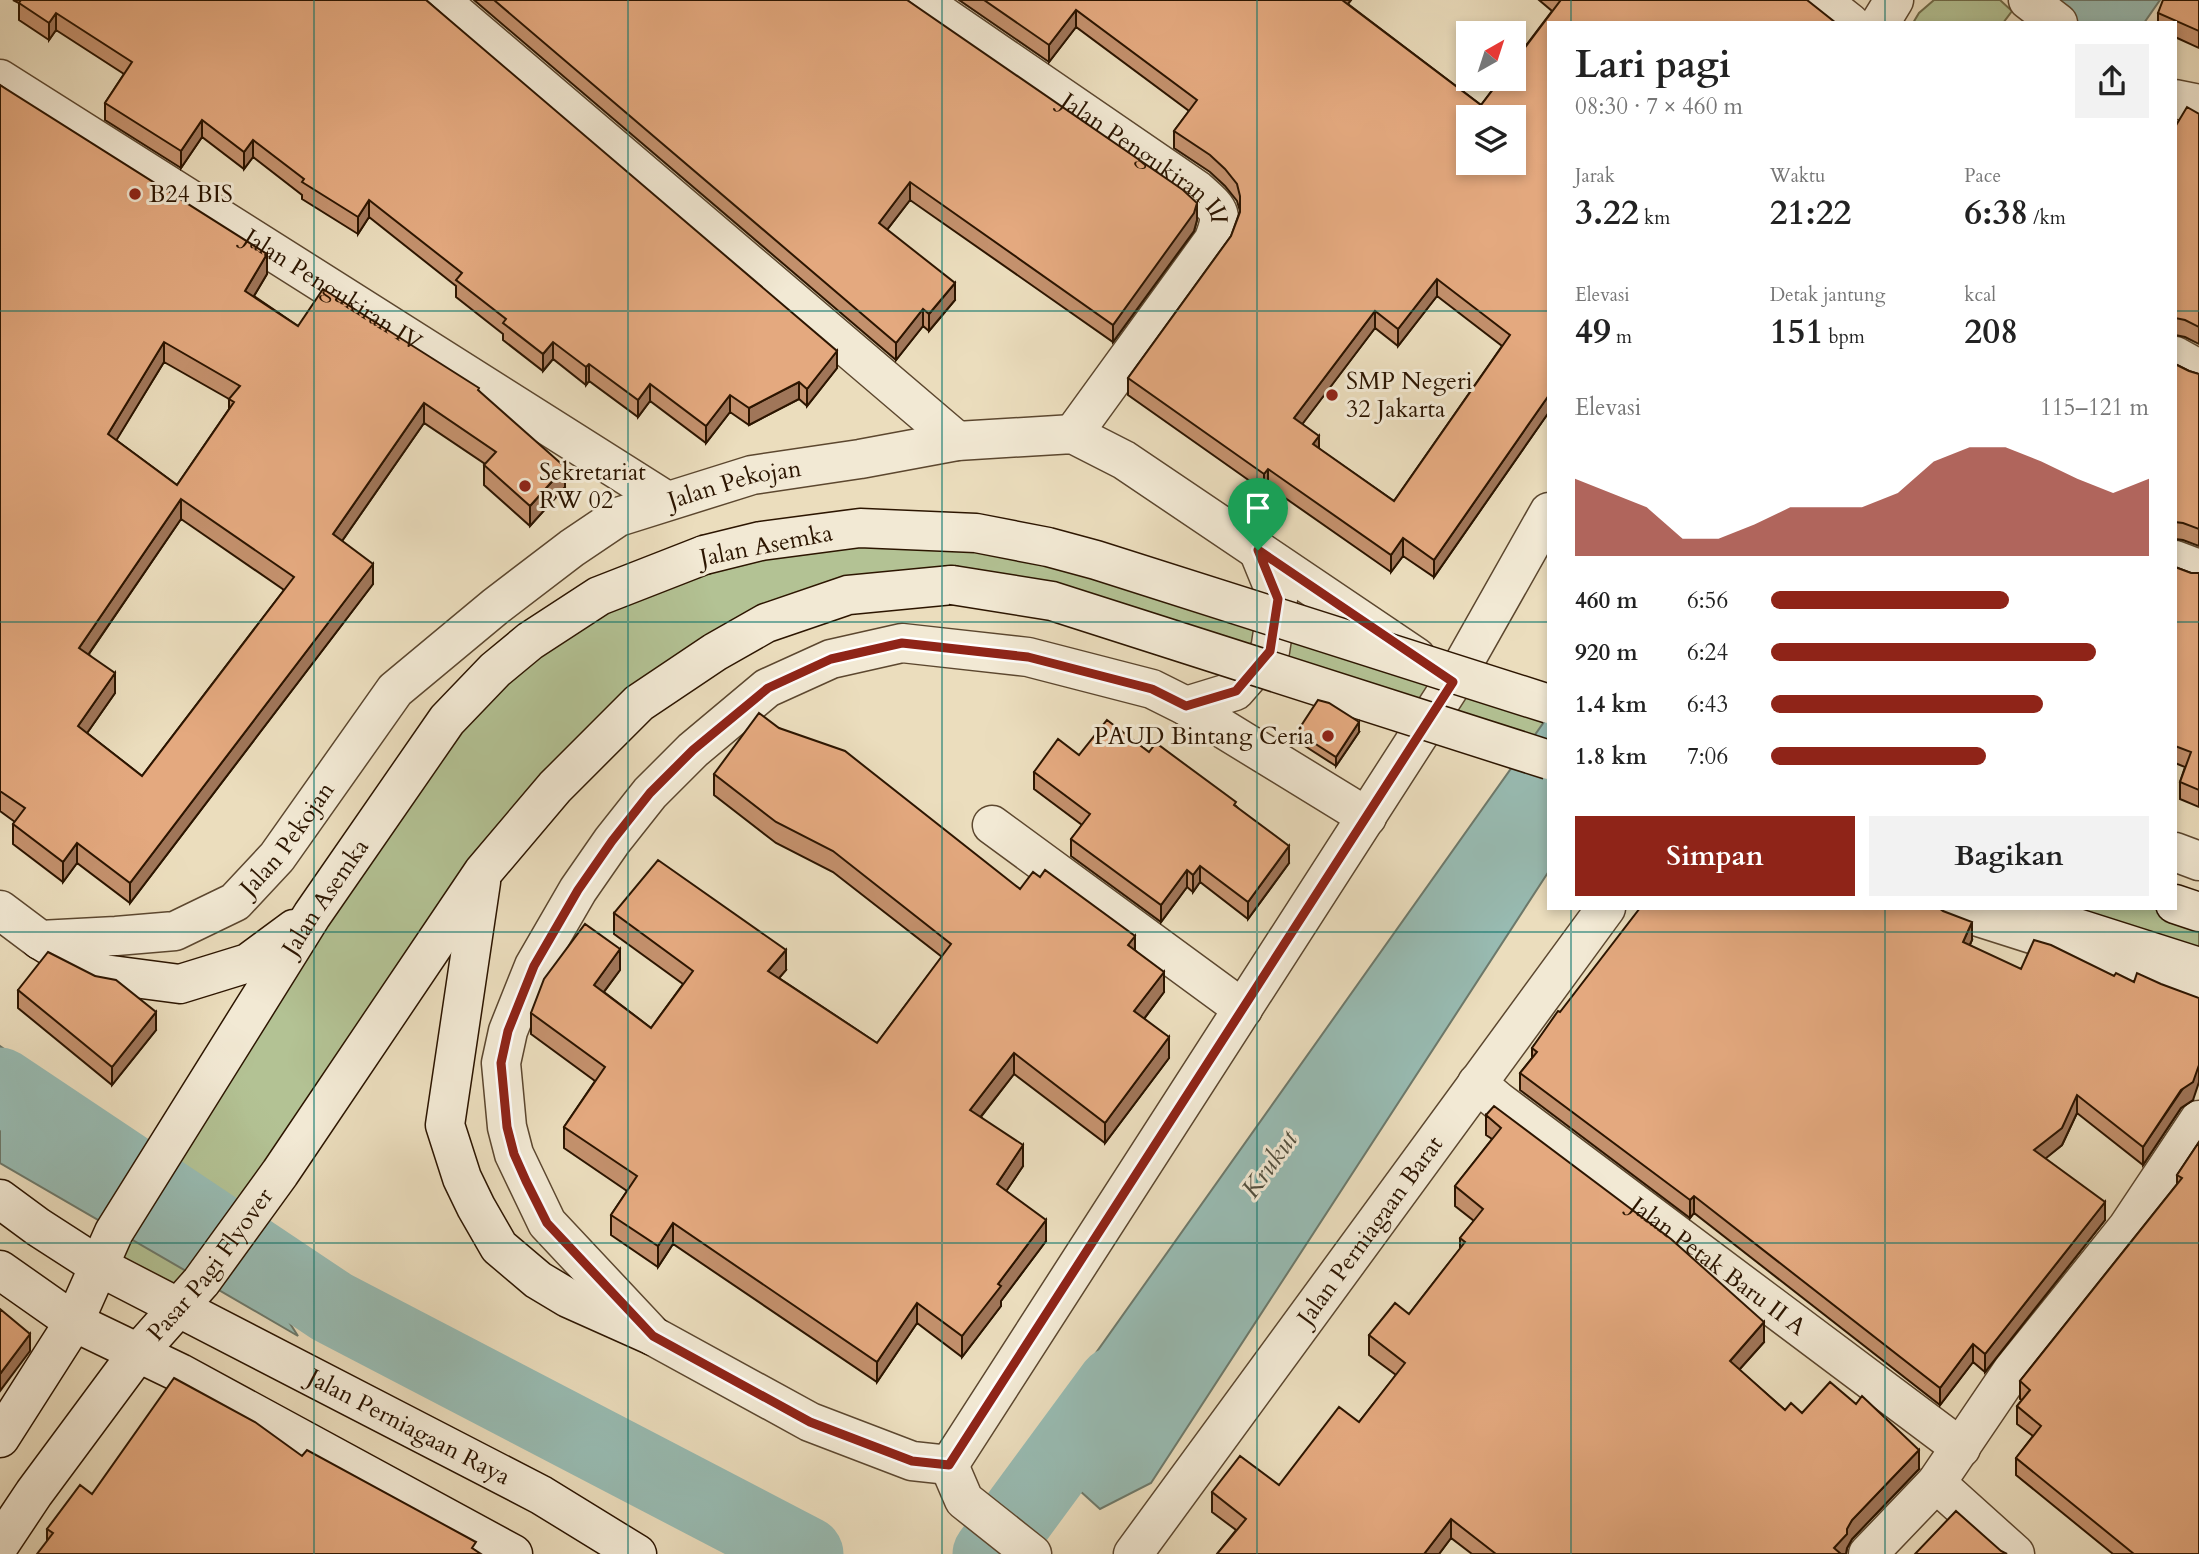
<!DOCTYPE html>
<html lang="id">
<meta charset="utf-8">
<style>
body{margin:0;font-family:Cardo,serif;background:#f2f2f2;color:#222;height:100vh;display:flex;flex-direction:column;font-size:26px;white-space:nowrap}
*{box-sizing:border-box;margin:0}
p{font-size:23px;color:#767676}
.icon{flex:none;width:38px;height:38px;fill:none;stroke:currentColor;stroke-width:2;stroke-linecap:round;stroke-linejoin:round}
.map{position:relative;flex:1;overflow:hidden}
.panel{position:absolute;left:1547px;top:21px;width:630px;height:889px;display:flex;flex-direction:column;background:#fff;border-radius:0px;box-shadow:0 4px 10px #0003}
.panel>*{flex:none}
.needle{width:46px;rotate:39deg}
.tools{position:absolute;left:1456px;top:21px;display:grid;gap:14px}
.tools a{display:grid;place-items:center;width:70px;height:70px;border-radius:0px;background:#fff;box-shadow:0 4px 10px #0003;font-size:35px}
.pin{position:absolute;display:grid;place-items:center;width:60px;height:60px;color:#fff;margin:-72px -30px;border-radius:50% 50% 50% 0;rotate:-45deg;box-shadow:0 0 7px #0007}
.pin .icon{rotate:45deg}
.round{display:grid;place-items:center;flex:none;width:74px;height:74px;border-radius:0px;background:#f2f2f2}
.headline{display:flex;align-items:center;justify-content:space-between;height:119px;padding:0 28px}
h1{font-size:38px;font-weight:800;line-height:52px}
.figures{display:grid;grid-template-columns:repeat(3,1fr);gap:10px;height:119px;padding:7px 28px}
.figures div{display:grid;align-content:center}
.figures b{font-size:35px;font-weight:800}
.figures small{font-size:19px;font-weight:400}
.figures p{font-size:19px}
.chart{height:196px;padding:14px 28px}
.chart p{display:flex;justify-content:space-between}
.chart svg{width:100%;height:126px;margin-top:7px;fill:#8f2418;opacity:.7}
.action{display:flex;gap:14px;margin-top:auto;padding:14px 28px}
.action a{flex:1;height:80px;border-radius:0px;background:#8f2418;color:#fff;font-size:28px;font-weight:800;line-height:80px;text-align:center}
.action a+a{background:#f2f2f2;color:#222}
ul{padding:0 28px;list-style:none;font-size:23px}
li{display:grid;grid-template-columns:112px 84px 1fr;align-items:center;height:52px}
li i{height:18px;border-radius:9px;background:#8f2418}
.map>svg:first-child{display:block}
.green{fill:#b3c294;stroke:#706c4a;stroke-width:2}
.water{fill:#98bbb2;stroke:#6d796b;stroke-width:2}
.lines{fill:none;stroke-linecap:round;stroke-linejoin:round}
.river{stroke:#98bbb2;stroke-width:75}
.minor-casing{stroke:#5c472f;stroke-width:41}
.tertiary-casing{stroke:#5c472f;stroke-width:41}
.secondary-casing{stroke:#2c1500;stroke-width:41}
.minor{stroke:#f2e9d4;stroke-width:38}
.tertiary{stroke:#f2e9d4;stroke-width:38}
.secondary{stroke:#f2e9d4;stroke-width:38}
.secondary-bridge-casing{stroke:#2c1500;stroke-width:41;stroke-linecap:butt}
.secondary-bridge{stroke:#f2e9d4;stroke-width:38}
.wall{fill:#c4916d;stroke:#2c1500;stroke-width:2;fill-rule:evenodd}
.shaded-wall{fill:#a07659;stroke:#2c1500;stroke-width:2}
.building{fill:#e4a97f;stroke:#2c1500;stroke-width:2;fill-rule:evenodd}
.route-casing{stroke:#fff;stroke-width:14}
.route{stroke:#8f2418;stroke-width:9}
.grid{fill:none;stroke:#0f766e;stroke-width:2;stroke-opacity:0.55}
.poi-dot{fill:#8f2418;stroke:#f2e9d4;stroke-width:2.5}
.labels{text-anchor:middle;stroke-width:6;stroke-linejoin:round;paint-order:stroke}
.street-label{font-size:24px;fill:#2c1500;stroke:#f2e9d4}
.poi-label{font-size:24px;fill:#2c1500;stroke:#f2e9d4;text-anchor:start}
.water-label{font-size:26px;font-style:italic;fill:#524f3e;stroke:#f2e9d4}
</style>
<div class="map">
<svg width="2199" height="1554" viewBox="0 0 2199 1554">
<rect width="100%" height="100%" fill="#ebddbd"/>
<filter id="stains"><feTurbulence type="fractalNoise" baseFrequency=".00286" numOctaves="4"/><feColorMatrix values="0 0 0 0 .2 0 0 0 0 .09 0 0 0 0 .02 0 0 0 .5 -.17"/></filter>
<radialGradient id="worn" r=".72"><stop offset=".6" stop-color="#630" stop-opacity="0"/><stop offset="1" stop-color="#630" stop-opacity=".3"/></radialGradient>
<path class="green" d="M 1934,0 L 2000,0 L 2012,11 L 2003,23 L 1913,23 L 1919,13 Z
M 976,533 L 1549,704 L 1549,760 L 952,585 L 715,652 L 483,872 L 178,1307 L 100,1267 L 312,915 L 530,641 L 704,555 Z
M 2014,908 L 2175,908 L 2199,912 L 2199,967 Z"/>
<path class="water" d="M 2043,0 L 2160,0 L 2144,23 L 2027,23 Z
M 1549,715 L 1549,871 L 1151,1483 L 1100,1509 L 1037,1452 L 1049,1419 Z
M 0,1046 L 202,1186 L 298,1336 L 0,1163 Z"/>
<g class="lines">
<path class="river" d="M 0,1085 L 332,1307 L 806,1554
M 990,1554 L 1115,1384"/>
<g class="minor-casing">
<g id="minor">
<path d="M 440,0 L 957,441"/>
<path id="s1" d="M 920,0 L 1197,190 C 1219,210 1225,212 1213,241 L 1073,434"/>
<path d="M 1821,0 L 1850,23"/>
<path id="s2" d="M 0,79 L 667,501"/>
<path d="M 2175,99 L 2199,104"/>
<path d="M 2175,356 L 2199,369"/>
<path d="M 2175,560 L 2199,569"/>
<path d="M 992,825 L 1243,1009"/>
<path id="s3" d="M 1477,1083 L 1498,1101 L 1961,1448"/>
<path d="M 1936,1483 L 2015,1554"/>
<path d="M 1868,1554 L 1936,1483 L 2012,1371 L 2127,1228 L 2199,1120"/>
</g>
</g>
<g class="tertiary-casing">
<g id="tertiary">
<path d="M 2028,0 L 2058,23"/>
<path d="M 1880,23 L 1894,0"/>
<path d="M 1186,706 L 1235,691 L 1270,651 L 1278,599 L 1258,550"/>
<path d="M 2175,852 L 2199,861"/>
<path d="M 1950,908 L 2199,987"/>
<path id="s4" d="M 0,910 L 40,940 L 116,936 L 175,931 L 235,902 L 277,857 L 395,690 L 496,606 L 572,548 L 618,517 L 752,475 L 860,459 L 957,441 L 1073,434 L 1124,460 L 1416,657"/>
<path d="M 949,1465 L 912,1461 L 810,1422 L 653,1336 L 547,1223 L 514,1154 L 507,1127 L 501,1063 L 508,1031 L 534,966 L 578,890 L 612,841 L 650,793 L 693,750 L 767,688 L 831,659 L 902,643 L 1028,657 L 1152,689 L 1186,706 L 1367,817"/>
<path d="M 949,1465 L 1453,682 L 1549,512"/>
<path d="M 949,1465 L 964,1500 L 1032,1554"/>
<path id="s5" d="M 1133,1554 L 1606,908"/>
</g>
</g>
<g class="secondary-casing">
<g id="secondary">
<path d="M 481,882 L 445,1125 L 462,1178 L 476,1207 L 499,1247 L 538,1280 L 568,1298 L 653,1336"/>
<path d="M 2175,904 L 2199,912"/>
<path d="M 2014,908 L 2199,967"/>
<path d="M 40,940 L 68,957 L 104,974 L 180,984 L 248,963 L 294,929"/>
<path id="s6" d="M 0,1199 L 38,1227 L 100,1267 L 541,1495 L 637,1554"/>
<path d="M 0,1270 L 74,1322 L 180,1373 L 513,1554"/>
<path id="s7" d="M 0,1438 L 74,1322 L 114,1232 L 312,915 L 447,720 L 495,670 L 530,641 L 599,596 L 704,555"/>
<path id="s8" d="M 0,1544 L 34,1493 L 137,1354 L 201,1282 L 280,1173 L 483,872 L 555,787 L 639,703 L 715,652 L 766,623 L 848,595 L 952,585"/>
</g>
</g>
<use href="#minor" class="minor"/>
<use href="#tertiary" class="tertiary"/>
<use href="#secondary" class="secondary"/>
<g class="secondary-bridge-casing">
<path id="secondary-bridge" d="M 704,555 L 761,541 L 860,528 L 976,533 L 1048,547 L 1096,560 L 1549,704
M 952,585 L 1052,601 L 1549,760"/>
</g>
<use href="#secondary-bridge" class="secondary-bridge"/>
</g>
<path class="wall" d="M 13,0 L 426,0 L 837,368 L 807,406 L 799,399 L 749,425 L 730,412 L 706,443 L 650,401 L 638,417 L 589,381 L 586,385 L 553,359 L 543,371 L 503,340 L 503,334 L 456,297 L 456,286 L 369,217 L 358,234 L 302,199 L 302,195 L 253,157 L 244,169 L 202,137 L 181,168 L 105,120 L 105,103 L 124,74 L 56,30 L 49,40 L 19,20 L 19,3 Z
M 474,0 L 907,0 L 1197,220 L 1194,231 L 1113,342 L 910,200 L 887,230 L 955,300 L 929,331 L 923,326 L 896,360 Z
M 959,0 L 1351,0 L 1348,4 L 1481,105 L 1552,11 L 1539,0 L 1807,0 L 1549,23 L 1549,412 L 1434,577 L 1403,556 L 1391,572 L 1268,486 L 1264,491 L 1128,395 L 1128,378 L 1231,236 L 1240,211 L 1237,201 L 1225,186 L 1210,172 L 1174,148 L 1174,131 L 1189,111 L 1076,27 L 1049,62 ZM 1437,296 L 1502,346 L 1394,501 L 1319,449 L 1302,424 L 1375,328 L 1398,346 Z
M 2199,0 L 2199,48 L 2175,37 L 2175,23 L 2158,23 L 2158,13 Z
M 0,85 L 267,274 L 254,296 L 298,326 L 479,391 L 565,487 L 530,526 L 484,485 L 484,465 L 485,464 L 424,423 L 342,541 L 373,584 L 130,903 L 77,863 L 63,882 L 13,844 L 13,824 L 15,822 L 0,811 ZM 164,362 L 229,399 L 229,409 L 177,485 L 116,440 ZM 181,519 L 284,590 L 142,776 L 87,733 L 115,693 L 89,654 Z
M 2199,114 L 2199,344 L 2185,337 L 2175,335 L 2175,127 Z
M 2175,364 L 2189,371 L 2199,374 L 2199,546 L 2183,540 L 2175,539 Z
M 2175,567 L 2191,573 L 2199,573 L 2199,807 L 2180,799 L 2180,782 L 2185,767 L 2175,763 Z
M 779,728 L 1020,889 L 1135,950 L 1164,992 L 1144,1019 L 1169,1058 L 1105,1143 L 1014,1074 L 981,1117 L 1023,1166 L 1006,1191 L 1046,1241 L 1001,1301 L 1001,1306 L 962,1357 L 917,1323 L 877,1382 L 673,1244 L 658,1267 L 611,1235 L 611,1215 L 627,1191 L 564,1148 L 564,1127 L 595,1081 L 531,1034 L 531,1013 L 620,970 L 604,992 L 651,1028 L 683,984 L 614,934 L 614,913 L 786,970 L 779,978 L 877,1043 L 942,957 L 833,872 L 776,843 L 714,795 L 714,774 Z
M 1297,732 L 1359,732 L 1336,766 L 1297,741 Z
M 1149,752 L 1236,806 L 1289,863 L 1248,919 L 1200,882 L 1193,892 L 1187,887 L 1161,922 L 1071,856 L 1071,839 L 1082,825 L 1034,789 L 1034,772 L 1079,755 Z
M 1972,940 L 1970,945 L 2193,1100 L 2181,1108 L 2143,1165 L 2077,1113 L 2062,1145 L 2045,1158 L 2105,1220 L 1985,1372 L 1973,1362 L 1940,1405 L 1694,1213 L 1690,1218 L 1520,1090 L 1520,1073 L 1532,1058 L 1532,1048 L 1560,1012 Z
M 95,976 L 156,1030 L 112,1085 L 18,1008 L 18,990 Z
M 1486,1115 L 1764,1342 L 1739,1370 L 1785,1410 L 1802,1413 L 1919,1469 L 1852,1539 L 1847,1548 L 1846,1554 L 1472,1554 L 1451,1538 L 1439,1554 L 1217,1554 L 1236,1530 L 1212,1512 L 1212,1492 L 1279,1485 L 1359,1422 L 1396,1375 L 1369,1355 L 1369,1335 L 1409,1314 L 1460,1249 L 1460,1238 L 1474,1221 L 1455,1206 L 1455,1186 L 1492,1139 L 1486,1135 Z
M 2199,1142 L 2199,1554 L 2113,1554 L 2016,1475 L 2016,1458 L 2033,1436 L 2017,1424 L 2017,1406 L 2022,1400 L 2020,1399 L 2020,1381 L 2177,1184 L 2177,1175 Z
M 302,1456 L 476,1551 L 47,1541 L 47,1529 L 92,1494 Z"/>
<path class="shaded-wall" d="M 1339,0 L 1351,0 L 1339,15 Z
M 1076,10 L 1076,27 L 1049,62 L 1049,45 Z
M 56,13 L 56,30 L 49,40 L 49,23 Z
M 202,120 L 202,137 L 181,168 L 181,151 Z
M 253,140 L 253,157 L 244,169 L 244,152 Z
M 910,182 L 910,200 L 879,240 L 879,223 Z
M 369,200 L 369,217 L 358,234 L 358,217 Z
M 1197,203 L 1197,220 L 1194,231 L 1113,342 L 1113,325 Z
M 267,254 L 267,274 L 245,311 L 245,291 Z
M 1437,279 L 1437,296 L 1398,346 L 1398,329 Z
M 955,283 L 955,300 L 929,331 L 929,314 Z
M 923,309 L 923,326 L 896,360 L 896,343 Z
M 1375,311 L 1375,328 L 1294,435 L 1294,418 Z
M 164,342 L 164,362 L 108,454 L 108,434 Z
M 553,342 L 553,359 L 543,371 L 543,354 Z
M 837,351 L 837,368 L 807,406 L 807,389 Z
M 589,364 L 589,381 L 586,385 L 586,367 Z
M 799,382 L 799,399 L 749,425 L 749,408 Z
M 650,384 L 650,401 L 638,417 L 638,400 Z
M 730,395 L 730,412 L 706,443 L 706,426 Z
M 1549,395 L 1549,412 L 1434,577 L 1434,560 Z
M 424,403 L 424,423 L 333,554 L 333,534 Z
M 1319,436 L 1319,453 L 1313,444 Z
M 565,467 L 565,487 L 530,526 L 530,506 Z
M 1268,469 L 1268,486 L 1264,491 L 1264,474 Z
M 181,499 L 181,519 L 79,668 L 79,648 Z
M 1403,538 L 1403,556 L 1391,572 L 1391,555 Z
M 373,564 L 373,584 L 130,903 L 130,883 Z
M 115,673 L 115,693 L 78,746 L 78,726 Z
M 1359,722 L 1359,732 L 1336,766 L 1336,757 Z
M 77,843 L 77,863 L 63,882 L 63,862 Z
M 1289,846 L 1289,863 L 1248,919 L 1248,902 Z
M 1200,866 L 1200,882 L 1193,892 L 1193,875 Z
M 1187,870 L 1187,887 L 1161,922 L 1161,905 Z
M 1972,922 L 1972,940 L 1963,959 L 1963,942 Z
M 1135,936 L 1135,957 L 1128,945 Z
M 620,949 L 620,970 L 594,1005 L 594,985 Z
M 786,950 L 786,970 L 768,991 L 768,971 Z
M 1164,972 L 1164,992 L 1134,1032 L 1134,1011 Z
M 156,1012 L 156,1030 L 112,1085 L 112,1067 Z
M 1169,1037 L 1169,1058 L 1105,1143 L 1105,1123 Z
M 1014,1053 L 1014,1074 L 970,1130 L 970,1110 Z
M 2199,1065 L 2199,1082 L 2193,1100 L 2181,1108 L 2143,1165 L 2143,1147 Z
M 2077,1095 L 2077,1113 L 2062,1145 L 2034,1168 L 2034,1150 Z
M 1023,1145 L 1023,1166 L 997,1205 L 997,1184 Z
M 1694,1196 L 1694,1213 L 1690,1218 L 1690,1200 Z
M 2105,1202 L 2105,1220 L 1985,1372 L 1985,1354 Z
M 1046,1220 L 1046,1241 L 1001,1301 L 1001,1306 L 962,1357 L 962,1336 L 998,1284 Z
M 673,1223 L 673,1244 L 658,1267 L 658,1246 Z
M 917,1303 L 917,1323 L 877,1382 L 877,1362 Z
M 1764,1322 L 1764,1342 L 1730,1380 L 1730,1361 Z
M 30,1334 L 30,1351 L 0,1391 L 0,1374 Z
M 1973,1344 L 1973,1362 L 1940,1405 L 1940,1388 Z
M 1919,1450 L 1919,1469 L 1852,1539 L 1847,1548 L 1846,1554 L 1834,1554 L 1834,1548 L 1852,1520 Z
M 1451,1519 L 1451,1538 L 1439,1554 L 1424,1554 Z"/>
<path class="building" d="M 21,0 L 426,0 L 837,351 L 807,389 L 799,382 L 749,408 L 730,395 L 706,426 L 650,384 L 638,400 L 589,364 L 586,367 L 553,342 L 543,354 L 503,323 L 506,319 L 456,280 L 462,273 L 369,200 L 358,217 L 302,182 L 304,179 L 253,140 L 244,152 L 202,120 L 181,151 L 105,103 L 132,62 L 56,13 L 49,23 L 19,3 Z
M 494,0 L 907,0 L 1183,190 L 1197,203 L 1194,213 L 1113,325 L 910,182 L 879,223 L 955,283 L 929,314 L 923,309 L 896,343 Z
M 984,0 L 1342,0 L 1481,105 L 1501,79 L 1514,79 L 1514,62 L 1560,1 L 1559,0 L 1807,0 L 1836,23 L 1549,23 L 1549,395 L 1434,560 L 1403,538 L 1391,555 L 1268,469 L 1264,474 L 1128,378 L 1231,236 L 1240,212 L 1240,196 L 1237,184 L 1225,169 L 1210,155 L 1174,131 L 1197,100 L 1076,10 L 1049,45 ZM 1468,117 L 1514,117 L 1514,163 L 1468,163 ZM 1437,279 L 1510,335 L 1394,501 L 1313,444 L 1319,436 L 1294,418 L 1375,311 L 1398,329 Z
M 2163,0 L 2199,0 L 2199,31 L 2158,13 Z
M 0,85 L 267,254 L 245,291 L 298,326 L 323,289 L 479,388 L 478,390 L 565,467 L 530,506 L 484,465 L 496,452 L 424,403 L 333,534 L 373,564 L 130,883 L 77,843 L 63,862 L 13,824 L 25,808 L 0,791 ZM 164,342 L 240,386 L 229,399 L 234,402 L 177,485 L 108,434 ZM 181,499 L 294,577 L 142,776 L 78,726 L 115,673 L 79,648 Z
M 2187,107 L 2199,114 L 2199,327 L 2185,320 L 2175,318 L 2175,127 Z
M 2175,364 L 2189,371 L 2199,374 L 2199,529 L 2183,523 L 2175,522 Z
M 2175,567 L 2191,573 L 2199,573 L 2199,790 L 2180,782 L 2191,752 L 2175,746 Z
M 1318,700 L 1329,703 L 1359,722 L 1336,757 L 1297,732 Z
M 759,713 L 779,728 L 845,751 L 1020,889 L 1033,872 L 1040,877 L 1045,870 L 1135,936 L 1128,945 L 1164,972 L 1134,1011 L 1169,1037 L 1105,1123 L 1014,1053 L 970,1110 L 1023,1145 L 997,1184 L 1046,1220 L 998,1284 L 1001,1286 L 962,1336 L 917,1303 L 877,1362 L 673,1223 L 658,1246 L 611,1215 L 637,1176 L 564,1127 L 605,1067 L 531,1013 L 544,979 L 585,924 L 620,949 L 594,985 L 651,1028 L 693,971 L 614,913 L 658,860 L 786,950 L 768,971 L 877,1043 L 951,944 L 833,851 L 776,822 L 714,774 Z
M 1107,720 L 1149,752 L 1156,743 L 1236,802 L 1234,805 L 1289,846 L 1248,902 L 1200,866 L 1193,875 L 1187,870 L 1161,905 L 1071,839 L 1090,814 L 1034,772 L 1058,739 L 1079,755 Z
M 1640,908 L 1939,908 L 1943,911 L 1972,922 L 1963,942 L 2021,969 L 2034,940 L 2051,945 L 2114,976 L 2116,973 L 2134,982 L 2137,973 L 2161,984 L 2199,998 L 2199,1065 L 2193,1082 L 2181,1090 L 2143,1147 L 2077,1095 L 2062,1128 L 2034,1150 L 2105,1202 L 1985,1354 L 1973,1344 L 1940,1388 L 1694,1196 L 1690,1200 L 1520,1073 L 1537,1052 L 1532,1048 L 1558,1011 L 1560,1012 Z
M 48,952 L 95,976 L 116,980 L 156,1012 L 112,1067 L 18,990 Z
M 1494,1106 L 1671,1239 L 1764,1322 L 1730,1361 L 1785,1410 L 1791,1403 L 1802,1413 L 1830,1382 L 1856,1404 L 1862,1396 L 1919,1450 L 1852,1520 L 1847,1529 L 1847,1534 L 1834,1548 L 1841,1554 L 1496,1554 L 1451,1519 L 1424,1554 L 1217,1554 L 1246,1519 L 1212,1492 L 1240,1456 L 1279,1485 L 1339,1407 L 1359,1422 L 1405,1363 L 1369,1335 L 1395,1303 L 1409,1314 L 1465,1242 L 1460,1238 L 1483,1209 L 1455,1186 L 1501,1128 L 1486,1115 Z
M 2199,1142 L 2199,1554 L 2134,1554 L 2016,1458 L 2041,1426 L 2017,1406 L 2030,1390 L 2020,1381 L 2182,1178 L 2177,1175 Z
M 0,1309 L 30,1334 L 0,1374 Z
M 174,1378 L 255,1422 L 302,1456 L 307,1450 L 474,1541 L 476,1542 L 472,1548 L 481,1554 L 37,1554 L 53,1533 L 47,1529 L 80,1485 L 92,1494 Z
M 1956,1511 L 2001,1551 L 2007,1554 L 1915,1554 Z"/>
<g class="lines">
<g class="route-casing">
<path id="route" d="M 1258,550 L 1453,682 L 949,1465 L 912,1461 L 810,1422 L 653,1336 L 547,1223 L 526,1181 L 514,1154 L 507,1127 L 501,1063 L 508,1031 L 534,966 L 578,890 L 612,841 L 650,793 L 693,750 L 768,688 L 831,659 L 902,643 L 1028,657 L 1152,689 L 1186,706 L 1236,691 L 1270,651 L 1278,599 Z"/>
</g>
<use href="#route" class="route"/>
</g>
<path class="grid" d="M 314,0 L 314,1554M 628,0 L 628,1554M 942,0 L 942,1554M 1257,0 L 1257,1554M 1571,0 L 1571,23M 1885,0 L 1885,23M 0,311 L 1549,311M 2175,311 L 2199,311M 0,622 L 1549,622M 2175,622 L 2199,622M 1571,908 L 1571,1554M 1885,908 L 1885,1554M 0,932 L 2199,932M 0,1243 L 2199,1243"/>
<g class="poi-dot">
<circle cx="135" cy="194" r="7"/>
<circle cx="1332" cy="395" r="7"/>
<circle cx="525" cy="486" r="7"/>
<circle cx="1328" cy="736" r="7"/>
</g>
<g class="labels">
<g class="street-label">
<text dy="8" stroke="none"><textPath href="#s1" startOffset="276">Jalan Pengukiran III</textPath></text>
<text dy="8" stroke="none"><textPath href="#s2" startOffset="394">Jalan Pengukiran IV</textPath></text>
<text dy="8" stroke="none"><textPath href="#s4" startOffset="922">Jalan Pekojan</textPath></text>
<text transform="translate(766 545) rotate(-11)" y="8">Jalan Asemka</text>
<text dy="8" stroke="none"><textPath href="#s4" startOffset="334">Jalan Pekojan</textPath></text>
<text dy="8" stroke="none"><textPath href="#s7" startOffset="632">Jalan Asemka</textPath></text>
<text dy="8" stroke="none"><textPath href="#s5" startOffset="401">Jalan Perniagaan Barat</textPath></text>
<text dy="8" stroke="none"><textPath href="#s8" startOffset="350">Pasar Pagi Flyover</textPath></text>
<text dy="8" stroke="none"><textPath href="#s3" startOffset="303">Jalan Petak Baru II A</textPath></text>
<text dy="8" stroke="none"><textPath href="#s6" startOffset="469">Jalan Perniagaan Raya</textPath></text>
</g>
<g class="poi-label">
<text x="149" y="202">B24 BIS</text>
<text x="1346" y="389">SMP Negeri<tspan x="1346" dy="28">32 Jakarta</tspan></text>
<text x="539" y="480">Sekretariat<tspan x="539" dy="28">RW 02</tspan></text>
<text x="1314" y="744" text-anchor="end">PAUD Bintang Ceria</text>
</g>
<g class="water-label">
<text transform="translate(1269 1164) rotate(-54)" y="9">Krukut</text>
</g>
</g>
<rect width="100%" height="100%" filter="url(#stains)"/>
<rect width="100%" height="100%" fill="url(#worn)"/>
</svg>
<div class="tools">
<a><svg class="needle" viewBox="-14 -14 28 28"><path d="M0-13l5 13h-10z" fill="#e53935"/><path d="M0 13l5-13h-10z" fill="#767676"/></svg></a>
<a><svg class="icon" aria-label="layers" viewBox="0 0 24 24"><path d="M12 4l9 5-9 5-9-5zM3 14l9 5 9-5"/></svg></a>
</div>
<div class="pin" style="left:1258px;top:550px;background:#1e9e55"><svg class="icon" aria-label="arrive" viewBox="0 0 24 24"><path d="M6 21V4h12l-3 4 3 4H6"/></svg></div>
<section class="panel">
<div class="headline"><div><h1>Lari pagi</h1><p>08:30 · 7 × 460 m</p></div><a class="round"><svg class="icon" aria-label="share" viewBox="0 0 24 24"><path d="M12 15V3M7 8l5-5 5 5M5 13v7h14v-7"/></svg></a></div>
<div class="figures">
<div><p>Jarak</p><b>3.22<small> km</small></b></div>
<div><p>Waktu</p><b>21:22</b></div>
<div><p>Pace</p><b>6:38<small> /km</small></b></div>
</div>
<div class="figures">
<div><p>Elevasi</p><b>49<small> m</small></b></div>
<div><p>Detak jantung</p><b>151<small> bpm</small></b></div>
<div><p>kcal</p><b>208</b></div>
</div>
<div class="chart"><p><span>Elevasi</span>115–121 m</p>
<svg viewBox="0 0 160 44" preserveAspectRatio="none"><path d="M0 44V17L10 22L20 27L30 38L40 38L50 33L60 27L70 27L80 27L90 22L100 11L110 6L120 6L130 11L140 17L150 22L160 17V44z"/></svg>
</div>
<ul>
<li><b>460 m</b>6:56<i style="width:63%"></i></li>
<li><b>920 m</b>6:24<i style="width:86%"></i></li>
<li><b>1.4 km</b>6:43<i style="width:72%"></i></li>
<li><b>1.8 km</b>7:06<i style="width:57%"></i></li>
</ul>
<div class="action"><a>Simpan</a><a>Bagikan</a></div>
</section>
</div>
